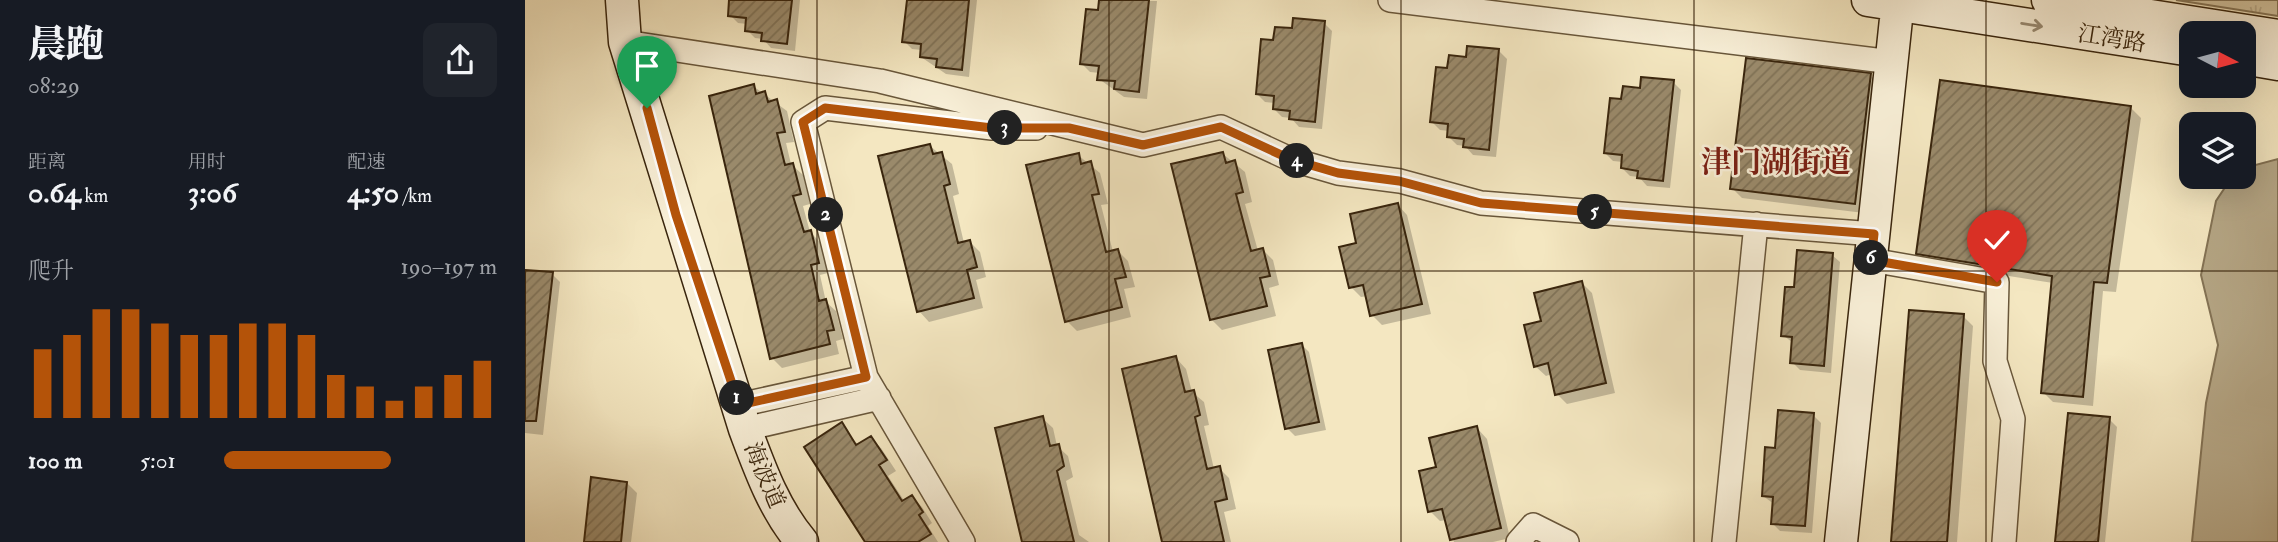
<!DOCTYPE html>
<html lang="zh">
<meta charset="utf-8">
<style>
body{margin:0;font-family:"IM FELL Double Pica","Noto Serif SC",serif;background:#20242c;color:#f1f3f6;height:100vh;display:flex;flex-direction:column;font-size:26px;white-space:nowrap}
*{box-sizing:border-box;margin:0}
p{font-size:23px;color:#9ea1a6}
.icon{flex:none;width:38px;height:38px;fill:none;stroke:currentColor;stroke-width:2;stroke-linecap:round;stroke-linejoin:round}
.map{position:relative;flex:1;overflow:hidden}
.sheet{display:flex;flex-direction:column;background:#171b24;width:525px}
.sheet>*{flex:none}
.needle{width:46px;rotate:96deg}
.tools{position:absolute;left:1654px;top:21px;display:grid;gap:14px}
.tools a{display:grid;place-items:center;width:77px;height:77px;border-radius:14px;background:#171b24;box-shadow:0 7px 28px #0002;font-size:35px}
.pin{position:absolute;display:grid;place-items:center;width:60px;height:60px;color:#fff;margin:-72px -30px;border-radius:50% 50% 50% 0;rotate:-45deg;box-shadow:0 0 7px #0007}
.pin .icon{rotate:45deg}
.km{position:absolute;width:35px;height:35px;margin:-18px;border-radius:50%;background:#222;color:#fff;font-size:19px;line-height:35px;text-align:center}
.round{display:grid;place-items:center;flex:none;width:74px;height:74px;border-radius:14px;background:#20242c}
.head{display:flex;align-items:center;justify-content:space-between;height:119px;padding:0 28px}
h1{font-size:38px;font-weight:800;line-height:52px}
.figures{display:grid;grid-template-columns:repeat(3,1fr);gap:10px;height:119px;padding:7px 28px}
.figures div{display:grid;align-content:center}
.figures b{font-size:30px;font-weight:800}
.figures small{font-size:19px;font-weight:400}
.figures p{font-size:19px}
.chart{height:196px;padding:14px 28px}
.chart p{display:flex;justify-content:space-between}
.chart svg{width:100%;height:126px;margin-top:7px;stroke:#b45309;stroke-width:6}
ul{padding:0 28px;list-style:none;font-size:23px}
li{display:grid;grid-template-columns:112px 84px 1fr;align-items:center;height:52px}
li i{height:18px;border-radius:9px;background:#b45309}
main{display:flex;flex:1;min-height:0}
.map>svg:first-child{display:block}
.park{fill:url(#park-tufts);stroke:#867658;stroke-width:2}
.water{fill:#b4a584;stroke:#837254;stroke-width:2}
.shadow{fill:#0003}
.building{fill:url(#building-hatch);stroke:#39250d;stroke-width:2}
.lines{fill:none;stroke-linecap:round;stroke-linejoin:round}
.street-casing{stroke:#68563a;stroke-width:26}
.secondary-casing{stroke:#39250d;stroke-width:35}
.street{stroke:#f8efd7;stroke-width:23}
.secondary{stroke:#f8efd7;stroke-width:32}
.oneway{stroke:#988a72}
.route-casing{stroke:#fff;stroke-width:14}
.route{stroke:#b45309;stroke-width:9}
.grid{fill:none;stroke:#39250d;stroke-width:2;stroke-opacity:0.55}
.labels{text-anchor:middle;stroke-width:5;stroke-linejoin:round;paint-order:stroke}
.street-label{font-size:23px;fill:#39250d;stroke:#f8efd7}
.district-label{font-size:30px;font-weight:bold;fill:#7a1f14;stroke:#f8efd7}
</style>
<main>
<section class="sheet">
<div class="head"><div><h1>晨跑</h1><p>08:29</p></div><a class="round"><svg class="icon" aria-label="share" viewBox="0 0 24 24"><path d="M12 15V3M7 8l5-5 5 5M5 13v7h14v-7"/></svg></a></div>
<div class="figures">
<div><p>距离</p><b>0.64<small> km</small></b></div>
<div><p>用时</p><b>3:06</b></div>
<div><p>配速</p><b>4:50<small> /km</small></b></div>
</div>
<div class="chart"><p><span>爬升</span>190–197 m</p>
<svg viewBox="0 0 160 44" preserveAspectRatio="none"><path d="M5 44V20M15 44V15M25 44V6M35 44V6M45 44V11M55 44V15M65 44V15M75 44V11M85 44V11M95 44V15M105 44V29M115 44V33M125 44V38M135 44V33M145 44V29M155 44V24"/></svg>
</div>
<ul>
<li><b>100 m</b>5:01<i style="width:61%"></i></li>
</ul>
</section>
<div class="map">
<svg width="1753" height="542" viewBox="0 0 1753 542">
<defs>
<pattern id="park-tufts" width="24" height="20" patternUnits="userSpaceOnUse" patternTransform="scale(1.75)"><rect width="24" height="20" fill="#d4c6a2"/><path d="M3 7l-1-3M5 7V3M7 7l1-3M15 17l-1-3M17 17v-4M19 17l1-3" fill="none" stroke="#b7aa8a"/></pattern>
<pattern id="building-hatch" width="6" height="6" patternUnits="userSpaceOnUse" patternTransform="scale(1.75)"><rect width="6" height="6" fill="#9a8a6b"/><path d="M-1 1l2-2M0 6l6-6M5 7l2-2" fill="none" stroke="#7f7156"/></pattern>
</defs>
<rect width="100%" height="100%" fill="#f4e7c1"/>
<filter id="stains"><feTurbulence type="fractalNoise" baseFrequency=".00286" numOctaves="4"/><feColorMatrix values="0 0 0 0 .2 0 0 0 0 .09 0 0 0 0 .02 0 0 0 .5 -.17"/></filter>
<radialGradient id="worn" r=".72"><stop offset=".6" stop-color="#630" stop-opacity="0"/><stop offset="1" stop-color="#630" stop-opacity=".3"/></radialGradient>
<path class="park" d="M 1651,0 L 1753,0 L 1753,16 Z"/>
<path class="water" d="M 1753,159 L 1753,542 L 1667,542 L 1681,403 L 1693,345 L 1676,275 L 1691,201 L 1707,177 L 1718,177 L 1719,168 Z"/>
<path class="shadow" d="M 206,0 L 275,0 L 270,51 L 246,48 L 238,39 L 230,38 L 222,30 L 222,24 L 213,23 L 205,15 Z
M 384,0 L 452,0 L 444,77 L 421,74 L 396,57 L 397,50 L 387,49 L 379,41 Z
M 575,0 L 632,1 L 622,99 L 599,97 L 574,79 L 575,73 L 565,72 L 557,64 Z
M 799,23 L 807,31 L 797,129 L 774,127 L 766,118 L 757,117 L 749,109 L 750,103 L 740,102 L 732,94 L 750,42 L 768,30 Z
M 974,51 L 982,59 L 971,157 L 948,155 L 940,146 L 932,145 L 924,137 L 924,131 L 915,130 L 907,122 L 924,70 L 942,58 Z
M 1345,75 L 1355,85 L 1339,213 L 1217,198 L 1207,188 Z
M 1148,82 L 1156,90 L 1145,188 L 1122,186 L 1114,177 L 1105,176 L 1097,168 L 1098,162 L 1088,161 L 1080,153 L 1098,101 L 1117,89 Z
M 228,86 L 262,111 L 269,142 L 261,143 L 266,164 L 278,175 L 285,204 L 278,206 L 285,232 L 296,243 L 303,273 L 295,275 L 301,302 L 311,311 L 318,339 L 311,341 L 314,354 L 257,368 L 247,358 Z
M 1606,108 L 1616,118 L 1591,292 L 1578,291 L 1568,406 L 1528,402 L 1518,392 L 1528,283 L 1402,263 L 1392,253 Z
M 405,146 L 427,164 L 434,194 L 428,196 L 439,243 L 445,242 L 455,252 L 461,277 L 451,280 L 458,308 L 404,322 L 394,311 Z
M 698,154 L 720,172 L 727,202 L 720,204 L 733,251 L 738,250 L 748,260 L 754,285 L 744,288 L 751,316 L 697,330 L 687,320 Z
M 553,155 L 575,173 L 583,204 L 576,205 L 588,252 L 593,251 L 603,261 L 610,287 L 599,289 L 606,317 L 552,331 L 542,321 Z
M 872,204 L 882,215 L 906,314 L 857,325 L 847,315 L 843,296 L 836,297 L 826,287 L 834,244 Z
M 1307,255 L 1315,262 L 1306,373 L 1275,370 L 1267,362 L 1268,343 L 1258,335 L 1271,289 Z
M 0,272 L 27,274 L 35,282 L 18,435 L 0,433 Z
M 1057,283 L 1067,293 L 1090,393 L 1042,404 L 1032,394 L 1027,374 L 1021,376 L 1010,366 L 1018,323 Z
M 1438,316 L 1448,326 L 1432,542 L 1368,542 Z
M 776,344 L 784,352 L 801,430 L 770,436 L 762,428 Z
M 651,358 L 661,369 L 667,392 L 679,402 L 684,425 L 679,426 L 689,469 L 694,468 L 704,478 L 711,509 L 699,512 L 706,542 L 639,542 Z
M 1288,415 L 1296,423 L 1287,533 L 1255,531 L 1247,523 L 1249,504 L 1238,496 L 1251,450 Z
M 517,418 L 528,428 L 532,446 L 543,456 L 548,477 L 541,481 L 554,535 L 564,542 L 499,542 Z
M 1584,419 L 1592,427 L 1580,542 L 1531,542 Z
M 316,424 L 334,446 L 346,438 L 356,448 L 371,471 L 363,476 L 380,502 L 387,497 L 397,507 L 407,523 L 403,526 L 413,542 L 342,542 Z
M 952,428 L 962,439 L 985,538 L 968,542 L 929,542 L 922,520 L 915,521 L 905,511 L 913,468 Z
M 102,483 L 112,493 L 106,542 L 61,542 Z"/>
<path class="building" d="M 204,0 L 267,0 L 262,44 L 236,41 L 237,33 L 220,31 L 221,18 L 203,16 Z
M 382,0 L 444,0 L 437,70 L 411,67 L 412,59 L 395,57 L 396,44 L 377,42 Z
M 574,0 L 624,0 L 614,92 L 589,89 L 590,81 L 572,80 L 574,66 L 555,64 L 561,9 L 573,10 Z
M 768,18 L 800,21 L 790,122 L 764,119 L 765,111 L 748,109 L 749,96 L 731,94 L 736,39 L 748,40 L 750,27 L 767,28 Z
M 942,46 L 974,49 L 964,150 L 938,147 L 939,139 L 922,137 L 923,124 L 905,122 L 911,67 L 922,68 L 924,55 L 941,57 Z
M 1221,58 L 1346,73 L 1330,204 L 1205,189 Z
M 1116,77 L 1149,80 L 1138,181 L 1112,178 L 1113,171 L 1096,168 L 1097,155 L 1079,153 L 1085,98 L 1096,99 L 1098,86 L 1115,88 Z
M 1415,80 L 1606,106 L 1582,283 L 1569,282 L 1558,397 L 1516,393 L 1527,276 L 1391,254 Z
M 229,84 L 231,94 L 240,91 L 243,102 L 252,99 L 260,132 L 252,133 L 260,165 L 268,163 L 276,194 L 268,196 L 279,232 L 286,230 L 294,263 L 286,265 L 294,301 L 301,299 L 309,330 L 302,331 L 305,344 L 245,359 L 184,96 Z
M 405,144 L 408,154 L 417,152 L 425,184 L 419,186 L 433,243 L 445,240 L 452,267 L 442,270 L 449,298 L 392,312 L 353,156 Z
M 698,152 L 701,163 L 710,160 L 718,192 L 711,194 L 726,251 L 738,248 L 745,276 L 735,278 L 742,306 L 685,320 L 646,164 Z
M 554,153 L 556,164 L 566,161 L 574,194 L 567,195 L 581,252 L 593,249 L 601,277 L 590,279 L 597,307 L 540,322 L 501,165 Z
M 873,203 L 897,304 L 845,316 L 838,285 L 824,288 L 814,247 L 831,243 L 825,214 Z
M 1272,250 L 1308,253 L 1299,366 L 1265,363 L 1267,337 L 1256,336 L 1260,287 L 1269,287 Z
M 0,270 L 28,272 L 11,421 L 0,421 Z
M 1057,281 L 1081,383 L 1030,395 L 1023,363 L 1009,367 L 999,325 L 1016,321 L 1009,293 Z
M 1384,310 L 1439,314 L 1422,542 L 1366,542 Z
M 777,343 L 794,422 L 760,429 L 743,350 Z
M 651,356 L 660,392 L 669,390 L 675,415 L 670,417 L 682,469 L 695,466 L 702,499 L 690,502 L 699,542 L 637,542 L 597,369 Z
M 1253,410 L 1289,413 L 1280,526 L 1246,524 L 1248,497 L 1237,496 L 1240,447 L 1250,448 Z
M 1543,413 L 1585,417 L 1573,542 L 1530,542 Z
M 518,416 L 525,446 L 534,444 L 539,466 L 532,471 L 549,542 L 497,542 L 470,428 Z
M 317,422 L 331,445 L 346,436 L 362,460 L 354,465 L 377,501 L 387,495 L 398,512 L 394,515 L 406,534 L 393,542 L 340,542 L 279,447 Z
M 952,426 L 976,528 L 925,540 L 917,509 L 903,512 L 894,471 L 911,467 L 904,438 Z
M 66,477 L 102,482 L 96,542 L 59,542 Z"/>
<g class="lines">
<g class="street-casing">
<path id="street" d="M 865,0 L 1367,62
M 100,42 L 355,81 L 618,145 L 696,127 L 765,159 L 813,173 L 875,181 L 956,203 L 1349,234
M 1346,260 L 1472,282 L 1470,361 L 1488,419 L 1479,542
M 341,377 L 278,122 L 300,108 L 467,128 L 511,128
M 214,405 L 341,377 L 438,542
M 220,429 L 354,398
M 993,542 L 1008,525 L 1042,542
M 1199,542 L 1231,224"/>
</g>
<g class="secondary-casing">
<path id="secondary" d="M 97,0 L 100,42 L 220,429 C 235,469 249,509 277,542
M 1343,0 L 1666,50
M 1523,0 L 1753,36
M 1718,58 L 1753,64
M 1316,542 L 1373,0"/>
</g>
<use href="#street" class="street"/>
<use href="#secondary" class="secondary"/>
</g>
<defs><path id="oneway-shaft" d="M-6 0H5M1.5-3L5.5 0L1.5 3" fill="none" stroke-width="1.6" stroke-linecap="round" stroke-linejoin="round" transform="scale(1.75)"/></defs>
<use class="oneway" href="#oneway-shaft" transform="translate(1507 25) rotate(9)"/>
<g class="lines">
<g class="route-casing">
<path id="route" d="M 122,108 L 151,215 L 214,405 L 341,377 L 278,122 L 300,108 L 467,128 L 544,128 L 618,145 L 696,127 L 765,159 L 813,173 L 874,181 L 956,203 L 1349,234 L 1346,260 L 1472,282"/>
</g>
<use href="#route" class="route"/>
</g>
<path class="grid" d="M 292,0 L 292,542M 584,0 L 584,542M 876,0 L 876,542M 1169,0 L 1169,542M 1461,0 L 1461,542M 0,271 L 1753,271"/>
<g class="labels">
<g class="street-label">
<text transform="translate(1587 38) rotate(9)" y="8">江湾路</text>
<text transform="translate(240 475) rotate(67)" y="8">海波道</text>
</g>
<g class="district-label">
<text x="1251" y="172">津门湖街道</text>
</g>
</g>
<rect width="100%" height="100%" filter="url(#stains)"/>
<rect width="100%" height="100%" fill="url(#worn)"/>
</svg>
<div class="tools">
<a><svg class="needle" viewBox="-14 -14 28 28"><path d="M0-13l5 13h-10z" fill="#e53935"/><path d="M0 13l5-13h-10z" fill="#9ea1a6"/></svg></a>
<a><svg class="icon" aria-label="layers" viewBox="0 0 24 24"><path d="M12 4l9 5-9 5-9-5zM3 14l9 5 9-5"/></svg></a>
</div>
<div class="pin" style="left:122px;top:108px;background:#1e9e55"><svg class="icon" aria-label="arrive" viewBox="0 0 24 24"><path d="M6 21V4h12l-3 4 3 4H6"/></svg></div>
<div class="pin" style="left:1472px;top:282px;background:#d93025"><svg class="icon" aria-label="check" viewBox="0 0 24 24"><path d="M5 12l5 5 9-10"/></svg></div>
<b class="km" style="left:212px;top:398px">1</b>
<b class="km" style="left:301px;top:215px">2</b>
<b class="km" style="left:480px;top:128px">3</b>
<b class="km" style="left:772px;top:161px">4</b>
<b class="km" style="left:1070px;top:212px">5</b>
<b class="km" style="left:1346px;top:258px">6</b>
</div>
</main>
